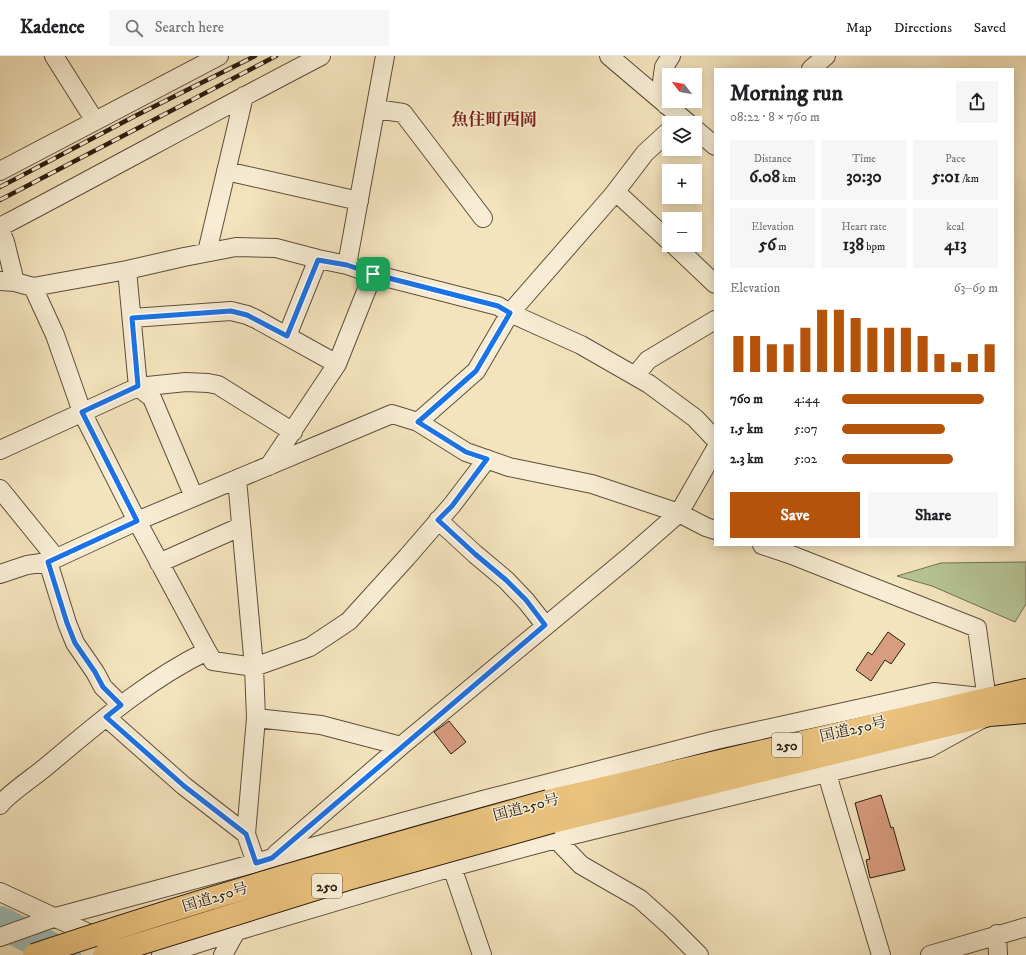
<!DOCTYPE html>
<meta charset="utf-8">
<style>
body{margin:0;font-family:"IM FELL DW Pica","Noto Serif JP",serif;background:#f6f6f6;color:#202124;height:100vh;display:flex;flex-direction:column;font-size:15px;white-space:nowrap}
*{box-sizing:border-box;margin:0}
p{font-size:13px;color:#757577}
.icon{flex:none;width:22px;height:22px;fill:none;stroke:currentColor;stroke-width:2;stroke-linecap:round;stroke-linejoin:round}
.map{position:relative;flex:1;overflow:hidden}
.details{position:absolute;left:714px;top:12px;width:300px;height:478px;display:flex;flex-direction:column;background:#fff;border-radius:0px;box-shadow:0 2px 10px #0003}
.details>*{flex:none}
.needle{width:26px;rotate:301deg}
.buttons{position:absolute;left:662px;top:12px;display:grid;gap:8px}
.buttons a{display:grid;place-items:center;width:40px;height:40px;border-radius:0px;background:#fff;box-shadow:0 2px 10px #0003;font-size:20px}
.pin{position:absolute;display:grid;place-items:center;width:34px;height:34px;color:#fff;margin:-17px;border-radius:8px;box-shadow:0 2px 6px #0006}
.round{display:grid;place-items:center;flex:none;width:42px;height:42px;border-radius:0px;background:#f6f6f6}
.headline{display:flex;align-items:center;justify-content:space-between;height:68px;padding:0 16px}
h1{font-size:22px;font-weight:700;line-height:30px}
.figures{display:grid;grid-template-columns:repeat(3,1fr);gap:6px;height:68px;padding:4px 16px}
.figures div{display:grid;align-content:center;border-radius:0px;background:#f6f6f6;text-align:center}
.figures b{font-size:17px;font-weight:700}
.figures small{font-size:11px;font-weight:400}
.figures p{font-size:11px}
.chart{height:112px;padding:8px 16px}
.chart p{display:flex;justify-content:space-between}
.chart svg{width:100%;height:72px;margin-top:4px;stroke:#b45309;stroke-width:6}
.button{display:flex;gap:8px;margin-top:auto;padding:8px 16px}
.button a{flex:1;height:46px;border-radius:0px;background:#b45309;color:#fff;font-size:16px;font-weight:700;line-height:46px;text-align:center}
.button a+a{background:#f6f6f6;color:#202124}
ul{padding:0 16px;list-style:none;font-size:13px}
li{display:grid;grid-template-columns:64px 48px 1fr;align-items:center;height:30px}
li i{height:10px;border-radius:5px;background:#b45309}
header{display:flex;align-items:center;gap:24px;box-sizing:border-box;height:56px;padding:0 20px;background:#fff;border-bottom:1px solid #e0e0e0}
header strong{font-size:19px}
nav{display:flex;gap:22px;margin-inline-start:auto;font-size:14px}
.search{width:280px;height:36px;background:#f6f6f6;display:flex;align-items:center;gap:10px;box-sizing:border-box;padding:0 14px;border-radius:0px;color:#757577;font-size:15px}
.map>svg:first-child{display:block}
.green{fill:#b6c595;stroke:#707152}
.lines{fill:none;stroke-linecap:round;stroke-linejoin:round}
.river{stroke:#9ebdb9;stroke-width:32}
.building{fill:#d89c7f;stroke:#2b1d10}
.street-casing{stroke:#5d4f3b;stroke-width:20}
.highway-casing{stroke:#2b1d10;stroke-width:24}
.street{stroke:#f8edd4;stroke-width:18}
.highway{stroke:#eac27e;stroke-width:22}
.rail-casing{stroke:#2b1d10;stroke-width:4.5}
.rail{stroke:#f8edd4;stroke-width:3;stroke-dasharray:9;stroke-linecap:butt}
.highway-bridge-casing{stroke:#2b1d10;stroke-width:24;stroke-linecap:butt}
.highway-bridge{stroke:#eac27e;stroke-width:22}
.route-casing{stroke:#fff;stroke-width:8}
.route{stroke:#1a73e8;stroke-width:5}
.labels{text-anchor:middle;stroke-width:3;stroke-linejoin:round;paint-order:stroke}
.shield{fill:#f8edd4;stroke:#685b4b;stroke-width:1}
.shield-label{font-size:14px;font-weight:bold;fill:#2b1d10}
.street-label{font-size:15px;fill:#2b1d10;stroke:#f8edd4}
.quarter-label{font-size:17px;font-weight:bold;fill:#7a1f14;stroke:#f8edd4}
</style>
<header>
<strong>Kadence</strong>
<div class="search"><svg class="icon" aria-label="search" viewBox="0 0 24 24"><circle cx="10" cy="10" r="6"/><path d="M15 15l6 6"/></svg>Search here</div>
<nav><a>Map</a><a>Directions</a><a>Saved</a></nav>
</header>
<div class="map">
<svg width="1026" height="899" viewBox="0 0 1026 899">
<rect width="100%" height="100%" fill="#f4e4bd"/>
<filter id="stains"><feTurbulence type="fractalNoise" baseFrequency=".005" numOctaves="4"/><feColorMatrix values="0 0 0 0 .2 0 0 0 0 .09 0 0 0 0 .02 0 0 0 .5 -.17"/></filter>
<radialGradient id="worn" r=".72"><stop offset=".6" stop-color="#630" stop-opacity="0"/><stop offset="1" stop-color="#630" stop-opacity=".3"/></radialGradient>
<path class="green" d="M 1026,506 L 1026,548 L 1015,566 L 932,530 L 897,520 L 941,507 Z"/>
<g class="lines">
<path class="river" d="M 0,866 L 65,899"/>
</g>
<path class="building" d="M 888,576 L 905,588 L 891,608 L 885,604 L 871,625 L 856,614 L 868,596 L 872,599 Z
M 449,665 L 466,686 L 451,698 L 434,676 Z
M 881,739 L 891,772 L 893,771 L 905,814 L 870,822 L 866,804 L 870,803 L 855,747 Z"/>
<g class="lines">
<g class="street-casing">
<path id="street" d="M 54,0 L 95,65
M 609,0 L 688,67
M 811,13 L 826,0
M 666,49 L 662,26 L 664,11 L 671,0
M 376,53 L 403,57 L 483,162
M 695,73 L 715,90
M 0,115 L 219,0
M 226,115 L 359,145
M 616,136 L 669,185
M 0,171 C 107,115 213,56 321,0
M 0,174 L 5,186 L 15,226
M 674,189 L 715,228
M 207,196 L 244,40
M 347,209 L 385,0
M 127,214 L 138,331 L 152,342 L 194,441
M 0,225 L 15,226 L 33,231 L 127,214 L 184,201 L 236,191 L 276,192 L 318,203 L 347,209 L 373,218 L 498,250 L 510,257 L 581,289 L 649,328 L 695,362 L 715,383
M 33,231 L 55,279 L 82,356 L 137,465 L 207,595 L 213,605 L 254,611 L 256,662 L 246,778 L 256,807
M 132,262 L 231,255 L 247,259 L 256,263 L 337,308
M 287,280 L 318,203
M 635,320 L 648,304 L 715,264
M 418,366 L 476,315 L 510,257 L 613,139 L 645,97 L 669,75
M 0,394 L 138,331 L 186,326 L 208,327 L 218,329 L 293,376
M 269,410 L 337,308 L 373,218
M 237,423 L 254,611 L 310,591 L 349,565 L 407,501 L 452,449 L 487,403
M 0,433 L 56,502
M 438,464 L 475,498 L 506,524 L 526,545 L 545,569
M 48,506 L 67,567 L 75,587 L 95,616 L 103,631 L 121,649
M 159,507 L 240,471
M 0,518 L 27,509 L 48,506 L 137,465 L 392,358 L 418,366 L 466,396 L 509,411 L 592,428 L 679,457 L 706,471 L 715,474
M 106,661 L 184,730 L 246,778
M 256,662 L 321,669 L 401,690
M 827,718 L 881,899
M 0,749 C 6,740 32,722 42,714 C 94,671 145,625 207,595
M 547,778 L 556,783 L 581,809 L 640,843 L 669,869 L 699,899
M 276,798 L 401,690 L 630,500 L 679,457 L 715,394
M 452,811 L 482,899
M 0,836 L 101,883
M 997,878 L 998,899
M 0,881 L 56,861 L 256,807 L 272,802 L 483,744 L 716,684 L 934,636 L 981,641
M 161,899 L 237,875 L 452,811 L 556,783 L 929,692 L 989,659 L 977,572 L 789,498 L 762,489
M 223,899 L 239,870
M 930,899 L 1026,871"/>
</g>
<g class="highway-casing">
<path id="highway" d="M 548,745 L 1026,634
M 552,766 L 989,659 L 1026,656"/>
</g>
<use href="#street" class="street"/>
<use href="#highway" class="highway"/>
<g class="rail-casing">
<path id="rail" d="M 0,131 L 135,60 L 255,0
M 0,144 L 276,0"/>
</g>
<use href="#rail" class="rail"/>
<g class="highway-bridge-casing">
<path id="highway-bridge" d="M 34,899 C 204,842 375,793 548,745
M 104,899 L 348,823 L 552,766"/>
</g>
<use href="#highway-bridge" class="highway-bridge"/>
</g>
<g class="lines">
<g class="route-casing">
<path id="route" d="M 318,204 L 347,209 L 373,218 L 498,250 L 510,257 L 476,315 L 418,366 L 466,396 L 487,403 L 452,450 L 438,464 L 475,498 L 506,524 L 526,544 L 545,569 L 272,802 L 256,807 L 246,778 L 184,730 L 106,661 L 121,649 L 103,631 L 95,616 L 75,587 L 67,567 L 48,506 L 137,465 L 82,356 L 138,330 L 132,262 L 231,255 L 247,259 L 287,280 Z"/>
</g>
<use href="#route" class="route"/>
</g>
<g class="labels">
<g class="shield">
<rect x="772" y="677" width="30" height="24" rx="3"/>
<rect x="312" y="818" width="30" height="24" rx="3"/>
</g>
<g class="shield-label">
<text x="787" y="694">250</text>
<text x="327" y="835">250</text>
</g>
<g class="street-label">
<text transform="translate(853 673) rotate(-13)" y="5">国道250号</text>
<text transform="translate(526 751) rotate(-15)" y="5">国道250号</text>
<text transform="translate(215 841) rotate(-17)" y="5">国道250号</text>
</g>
<g class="quarter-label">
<text x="494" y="69">魚住町西岡</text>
</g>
</g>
<rect width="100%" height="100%" filter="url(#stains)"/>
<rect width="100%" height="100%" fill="url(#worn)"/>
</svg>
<div class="buttons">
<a><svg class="needle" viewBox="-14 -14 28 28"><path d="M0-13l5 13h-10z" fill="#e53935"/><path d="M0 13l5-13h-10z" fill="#757577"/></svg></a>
<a><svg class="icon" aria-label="layers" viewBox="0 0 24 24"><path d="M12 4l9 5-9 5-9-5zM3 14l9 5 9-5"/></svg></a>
<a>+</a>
<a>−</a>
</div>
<div class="pin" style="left:373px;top:218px;background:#1e9e55"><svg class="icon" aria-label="arrive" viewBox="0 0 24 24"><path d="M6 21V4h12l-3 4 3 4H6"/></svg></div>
<section class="details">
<div class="headline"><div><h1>Morning run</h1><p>08:22 · 8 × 760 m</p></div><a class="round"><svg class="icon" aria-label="share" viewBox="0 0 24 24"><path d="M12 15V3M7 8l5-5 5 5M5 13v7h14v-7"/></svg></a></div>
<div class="figures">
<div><p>Distance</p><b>6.08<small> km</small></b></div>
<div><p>Time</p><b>30:30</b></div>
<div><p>Pace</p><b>5:01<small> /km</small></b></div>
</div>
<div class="figures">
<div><p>Elevation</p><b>56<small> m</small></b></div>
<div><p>Heart rate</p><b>138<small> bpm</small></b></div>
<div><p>kcal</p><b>413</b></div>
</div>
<div class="chart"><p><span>Elevation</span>63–69 m</p>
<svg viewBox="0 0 160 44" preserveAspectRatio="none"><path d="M5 44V22M15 44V22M25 44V27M35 44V27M45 44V17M55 44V6M65 44V6M75 44V11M85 44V17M95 44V17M105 44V17M115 44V22M125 44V33M135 44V38M145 44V33M155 44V27"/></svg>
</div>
<ul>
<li><b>760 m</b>4:44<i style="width:91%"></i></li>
<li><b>1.5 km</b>5:07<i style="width:66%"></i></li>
<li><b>2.3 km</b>5:02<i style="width:71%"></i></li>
</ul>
<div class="button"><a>Save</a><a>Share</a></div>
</section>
</div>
